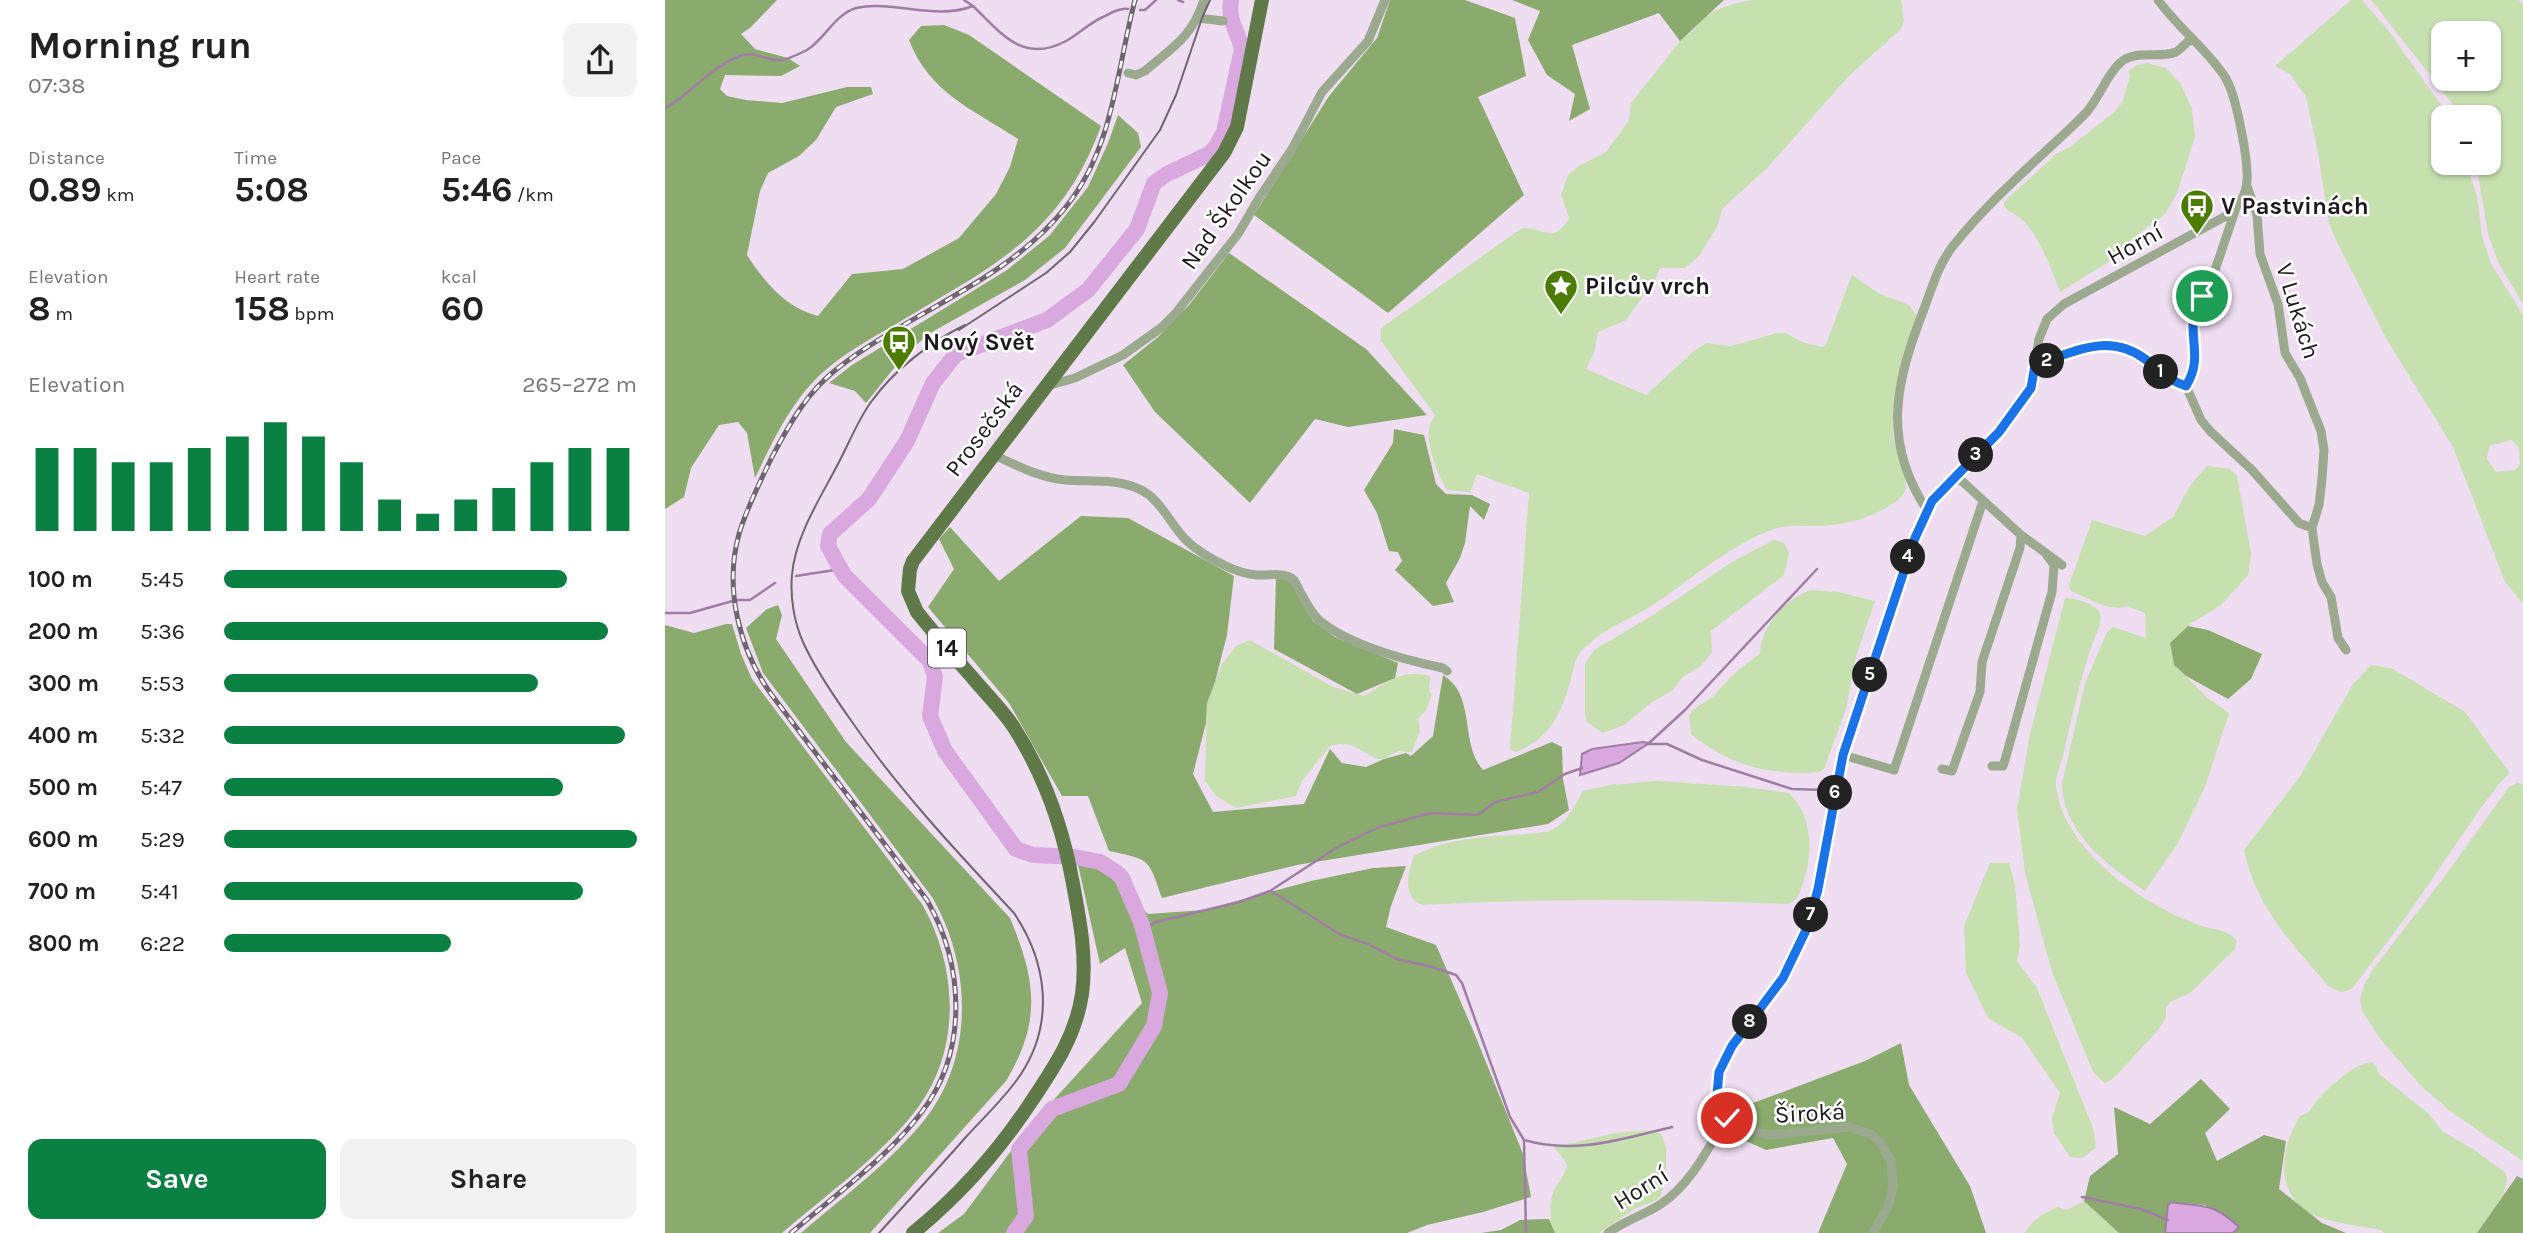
<!DOCTYPE html>
<meta charset="utf-8">
<style>
body{margin:0;font-family:Karla,sans-serif;background:#f2f2f2;color:#222;height:100vh;display:flex;flex-direction:column;font-size:26px;white-space:nowrap}
*{box-sizing:border-box;margin:0}
p{font-size:23px;color:#767676}
.icon{flex:none;width:38px;height:38px;fill:none;stroke:currentColor;stroke-width:2;stroke-linecap:round;stroke-linejoin:round}
.map{position:relative;flex:1;overflow:hidden}
.panel{display:flex;flex-direction:column;background:#fff;width:665px}
.panel>*{flex:none}
.buttons{position:absolute;left:1766px;top:21px;display:grid;gap:14px}
.buttons a{display:grid;place-items:center;width:70px;height:70px;border-radius:14px;background:#fff;box-shadow:0 2px 5px #0004;font-size:35px}
.pin{position:absolute;display:grid;place-items:center;width:60px;height:60px;color:#fff;margin:-30px;border:4px solid #fff;border-radius:50%;box-shadow:0 2px 7px #0007}
.km{position:absolute;width:35px;height:35px;margin:-18px;border-radius:50%;background:#222;color:#fff;font-size:19px;line-height:35px;text-align:center}
.round{display:grid;place-items:center;flex:none;width:74px;height:74px;border-radius:14px;background:#f2f2f2}
.head{display:flex;align-items:center;justify-content:space-between;height:119px;padding:0 28px}
h1{font-size:38px;font-weight:700;line-height:52px}
.metrics{display:grid;grid-template-columns:repeat(3,1fr);gap:10px;height:119px;padding:7px 28px}
.metrics div{display:grid;align-content:center}
.metrics b{font-size:35px;font-weight:700}
.metrics small{font-size:19px;font-weight:400}
.metrics p{font-size:19px}
.chart{height:196px;padding:14px 28px}
.chart p{display:flex;justify-content:space-between}
.chart svg{width:100%;height:126px;margin-top:7px;stroke:#0b8043;stroke-width:6}
.action{display:flex;gap:14px;margin-top:auto;padding:14px 28px}
.action a{flex:1;height:80px;border-radius:14px;background:#0b8043;color:#fff;font-size:28px;font-weight:700;line-height:80px;text-align:center}
.action a+a{background:#f2f2f2;color:#222}
ul{padding:0 28px;list-style:none;font-size:23px}
li{display:grid;grid-template-columns:112px 84px 1fr;align-items:center;height:52px}
li i{height:18px;border-radius:9px;background:#0b8043}
main{display:flex;flex:1;min-height:0}
.map>svg:first-child{display:block}
.green{fill:#c6e0b0;fill-rule:evenodd}
.forest{fill:#8bab6e}
.water{fill:#d8a8de;stroke:#a07da5;stroke-width:2}
.lines{fill:none;stroke-linecap:round;stroke-linejoin:round}
.stream{stroke:#a07da5;stroke-width:2.5}
.river{stroke:#d8a8de;stroke-width:16}
.street{stroke:#9baa8f;stroke-width:9}
.primary{stroke:#5f7948;stroke-width:14}
.tram{stroke:#6f6570;stroke-width:2}
.rail-casing{stroke:#6f6570;stroke-width:5}
.rail{stroke:#fff;stroke-width:2.5;stroke-dasharray:8;stroke-linecap:butt}
.route-casing{stroke:#fff;stroke-width:14}
.route{stroke:#1a73e8;stroke-width:9}
.labels{text-anchor:middle;stroke-width:5;stroke-linejoin:round;paint-order:stroke}
.shield{fill:#fff;stroke:#625d62;stroke-width:2}
.shield-label{font-size:23px;font-weight:bold;fill:#1f181f}
.poi-label{font-size:24px;font-weight:bold;fill:#1f181f;stroke:#fff;text-anchor:start}
.street-label{font-size:24px;fill:#1f181f;stroke:#fff}
</style>
<main>
<section class="panel">
<div class="head"><div><h1>Morning run</h1><p>07:38</p></div><a class="round"><svg class="icon" aria-label="share" viewBox="0 0 24 24"><path d="M12 15V3M7 8l5-5 5 5M5 13v7h14v-7"/></svg></a></div>
<div class="metrics">
<div><p>Distance</p><b>0.89<small> km</small></b></div>
<div><p>Time</p><b>5:08</b></div>
<div><p>Pace</p><b>5:46<small> /km</small></b></div>
</div>
<div class="metrics">
<div><p>Elevation</p><b>8<small> m</small></b></div>
<div><p>Heart rate</p><b>158<small> bpm</small></b></div>
<div><p>kcal</p><b>60</b></div>
</div>
<div class="chart"><p><span>Elevation</span>265–272 m</p>
<svg viewBox="0 0 160 44" preserveAspectRatio="none"><path d="M5 44V15M15 44V15M25 44V20M35 44V20M45 44V15M55 44V11M65 44V6M75 44V11M85 44V20M95 44V33M105 44V38M115 44V33M125 44V29M135 44V20M145 44V15M155 44V15"/></svg>
</div>
<ul>
<li><b>100 m</b>5:45<i style="width:83%"></i></li>
<li><b>200 m</b>5:36<i style="width:93%"></i></li>
<li><b>300 m</b>5:53<i style="width:76%"></i></li>
<li><b>400 m</b>5:32<i style="width:97%"></i></li>
<li><b>500 m</b>5:47<i style="width:82%"></i></li>
<li><b>600 m</b>5:29<i style="width:100%"></i></li>
<li><b>700 m</b>5:41<i style="width:87%"></i></li>
<li><b>800 m</b>6:22<i style="width:55%"></i></li>
</ul>
<div class="action"><a>Save</a><a>Share</a></div>
</section>
<div class="map">
<svg width="1858" height="1233" viewBox="0 0 1858 1233">
<rect width="100%" height="100%" fill="#efdef1"/>
<path class="green" d="M 1087,0 L 1236,0 L 1239,21 L 1236,29 L 1184,76 L 1102,168 L 1057,209 L 1053,225 L 1034,256 L 1020,268 L 995,268 L 990,280 L 961,320 L 933,332 L 929,353 L 921,369 L 981,395 L 1029,351 L 1041,343 L 1066,346 L 1112,333 L 1121,333 L 1137,342 L 1157,347 L 1161,344 L 1187,275 L 1213,293 L 1244,305 L 1253,317 C 1239,355 1225,393 1228,436 C 1229,451 1249,485 1237,496 C 1217,516 1181,525 1154,526 C 1138,526 1121,524 1106,530 C 1062,547 1024,581 985,607 C 970,616 953,623 938,633 C 931,638 920,646 914,654 C 910,660 908,671 906,679 C 896,713 887,737 851,752 L 845,749 L 864,493 L 812,474 L 805,492 L 782,490 C 773,474 762,450 764,431 C 764,425 768,420 770,415 L 716,341 L 716,328 L 857,228 C 878,227 889,245 904,218 L 896,195 L 903,175 L 914,166 L 941,152 L 964,120 L 966,103 L 1019,36 C 1033,30 1030,25 1039,18 C 1053,7 1070,3 1087,0 Z
M 1686,0 L 1697,0 L 1724,31 L 1778,108 L 1782,117 L 1778,117 L 1778,163 L 1801,163 L 1812,196 L 1817,236 L 1826,264 L 1858,315 L 1858,604 L 1840,582 L 1788,447 L 1722,340 L 1671,240 L 1664,223 L 1653,153 L 1641,97 L 1625,74 L 1610,66 ZM 1847,440 L 1854,448 L 1855,464 L 1850,470 L 1831,472 L 1822,459 L 1824,446 Z
M 1706,0 L 1854,0 L 1858,5 L 1858,304 L 1833,262 L 1823,234 L 1811,163 L 1824,163 L 1824,117 L 1794,117 L 1786,102 ZM 1778,33 L 1824,33 L 1824,79 L 1778,79 Z
M 1482,63 L 1501,68 L 1515,83 L 1527,108 L 1530,137 L 1512,193 L 1501,213 L 1477,231 L 1442,263 L 1395,292 C 1387,271 1374,234 1356,219 C 1350,213 1344,213 1339,206 L 1339,202 L 1391,154 L 1405,147 L 1448,113 L 1457,103 L 1465,76 L 1464,71 L 1470,66 Z
M 1542,466 L 1565,469 L 1572,476 L 1586,554 L 1583,575 L 1556,605 L 1525,624 L 1505,643 L 1509,665 L 1543,698 L 1564,713 L 1540,787 L 1513,843 L 1480,891 C 1443,866 1398,833 1397,784 L 1420,683 L 1442,632 L 1448,627 L 1481,638 L 1480,613 L 1462,606 C 1445,613 1423,598 1406,591 L 1404,585 L 1427,520 L 1480,536 L 1508,517 L 1526,484 Z
M 1109,540 L 1119,543 L 1124,553 L 1119,575 L 1046,631 L 1047,652 L 1037,665 L 1018,677 L 1007,691 L 987,702 L 959,725 L 938,733 L 922,722 L 920,715 L 920,664 L 929,650 L 988,615 L 1067,562 Z
M 1146,590 L 1174,592 L 1210,601 L 1191,656 L 1181,709 L 1159,769 L 1154,772 L 1145,773 C 1097,773 1065,765 1026,734 L 1024,715 C 1033,704 1036,705 1046,698 C 1053,693 1058,684 1065,678 C 1074,668 1086,662 1095,653 C 1096,626 1121,598 1146,590 Z
M 1400,598 C 1410,598 1429,603 1434,612 C 1439,620 1431,634 1428,642 C 1415,679 1407,718 1398,755 C 1396,765 1390,777 1391,786 C 1398,851 1479,905 1534,925 C 1548,930 1563,929 1572,941 L 1570,949 L 1525,993 L 1505,1002 L 1501,1008 L 1501,1017 L 1494,1029 L 1448,1079 L 1440,1083 L 1428,1072 L 1387,972 L 1360,873 L 1352,809 L 1365,734 Z
M 585,640 L 668,687 L 699,696 C 723,682 737,668 765,676 L 764,691 L 767,694 L 761,710 L 753,719 L 755,731 L 747,752 L 734,751 L 718,759 L 712,759 L 686,745 L 674,744 L 665,746 L 637,781 L 631,796 L 571,808 L 551,796 L 540,781 L 542,703 L 557,664 L 571,646 Z
M 1706,665 L 1726,668 L 1800,712 L 1845,773 L 1834,784 L 1815,809 L 1743,914 L 1687,989 L 1677,992 L 1664,987 C 1628,944 1591,908 1579,850 L 1636,775 L 1688,684 Z
M 992,781 L 1082,787 L 1124,793 C 1149,817 1148,856 1137,886 C 1133,897 1131,903 1119,904 C 998,899 880,898 759,905 C 736,900 743,872 749,856 C 787,834 839,837 882,832 C 900,826 909,807 918,791 L 945,785 Z
M 1853,782 L 1858,785 L 1858,1161 L 1789,1114 L 1757,1087 L 1716,1040 L 1697,1011 L 1695,999 L 1699,985 L 1709,968 L 1780,876 L 1844,787 Z
M 1325,863 L 1344,863 L 1350,885 L 1355,946 L 1352,961 L 1372,988 L 1428,1128 L 1431,1148 L 1417,1158 L 1405,1157 L 1389,1133 L 1387,1118 L 1395,1093 L 1357,1038 L 1323,1018 L 1301,973 L 1299,926 Z
M 1706,1062 L 1711,1065 L 1714,1074 L 1763,1113 L 1777,1131 L 1811,1151 L 1841,1173 L 1842,1180 L 1838,1196 L 1812,1233 L 1719,1233 L 1716,1230 C 1696,1226 1668,1223 1651,1216 C 1608,1197 1615,1149 1635,1116 L 1644,1112 C 1653,1096 1688,1063 1706,1062 Z
M 987,1130 L 996,1134 L 1001,1147 L 1001,1174 L 996,1195 L 992,1200 L 971,1208 L 934,1233 L 887,1233 C 885,1223 884,1197 890,1188 C 896,1179 900,1175 902,1164 L 889,1147 L 951,1133 Z
M 1419,1201 L 1454,1233 L 1360,1233 C 1368,1219 1379,1213 1393,1207 L 1402,1210 Z"/>
<path class="forest" d="M 0,0 L 112,0 L 86,27 L 76,34 L 90,49 L 123,58 L 135,66 L 116,76 L 60,75 L 55,89 L 62,96 L 81,100 L 117,103 L 182,87 L 206,87 L 208,94 L 171,107 L 151,140 L 134,156 L 103,173 L 95,191 L 82,255 C 100,283 121,308 153,316 L 187,274 L 238,269 L 294,238 L 331,194 L 345,167 L 353,139 C 309,110 264,93 244,40 L 256,26 L 279,25 L 304,35 L 436,126 C 396,236 326,267 231,324 C 205,339 178,354 156,374 C 125,403 108,441 90,478 L 82,433 L 73,422 L 54,425 L 26,468 L 19,497 L 0,509 Z
M 725,0 L 800,0 L 850,18 L 861,76 L 813,97 L 859,195 L 723,313 L 589,215 L 664,96 L 712,38 Z
M 847,0 L 1059,0 L 1015,41 L 994,13 L 907,45 L 925,109 L 904,121 L 910,94 L 882,75 L 863,40 L 875,11 Z
M 453,115 L 473,133 L 476,147 L 400,248 L 360,280 L 267,332 L 241,353 L 201,403 L 190,391 L 164,383 L 187,365 L 342,270 L 384,236 L 423,187 L 443,143 Z
M 564,253 L 701,349 L 762,415 L 683,427 L 650,419 L 585,503 L 490,412 L 458,365 L 493,337 L 524,305 Z
M 729,429 L 759,435 L 771,484 L 781,494 L 807,495 L 825,504 L 819,520 L 805,506 L 800,543 L 795,558 L 781,583 L 789,602 L 768,606 L 730,570 L 737,561 L 733,552 L 724,551 L 712,513 L 699,490 L 728,443 Z
M 416,516 L 463,518 L 569,576 L 562,635 L 550,682 L 542,703 L 541,723 L 528,774 L 548,812 L 639,804 L 665,749 L 677,763 L 701,767 L 719,759 L 741,753 L 746,756 L 768,736 L 778,675 C 812,696 794,743 818,770 L 887,742 L 897,747 L 898,779 L 904,810 L 883,824 L 632,865 L 497,898 C 483,858 486,860 444,851 L 423,796 L 397,796 L 344,703 L 263,607 L 289,569 L 274,539 L 285,527 L 334,581 Z
M 611,577 L 625,580 L 648,621 L 670,637 L 733,663 L 730,678 L 692,694 L 609,649 Z
M 113,605 L 117,615 L 111,639 L 181,742 L 345,918 C 371,980 377,1021 341,1081 L 205,1233 L 136,1233 C 178,1197 226,1162 261,1118 C 310,1054 306,964 267,897 L 98,673 L 81,628 L 102,609 Z
M 61,624 L 67,624 L 76,654 L 87,679 L 257,904 C 292,966 297,1046 254,1106 C 219,1154 162,1194 117,1233 L 0,1233 L 0,625 L 29,633 Z
M 1523,626 L 1543,630 L 1597,654 L 1586,679 L 1563,699 L 1521,676 L 1509,665 L 1505,643 Z
M 412,860 L 445,875 L 483,914 L 539,910 L 646,881 L 708,868 L 741,866 L 726,906 L 721,927 L 771,945 L 808,1030 L 858,1154 L 866,1197 L 818,1212 L 762,1225 L 742,1233 L 273,1233 L 299,1214 L 363,1128 L 477,1003 L 460,948 L 435,964 Z
M 1236,1043 L 1244,1085 L 1305,1186 L 1321,1233 L 1153,1233 L 1182,1164 L 1168,1138 L 1101,1150 L 1056,1130 L 1080,1106 L 1200,1061 Z
M 1536,1079 L 1565,1109 L 1540,1133 L 1552,1161 L 1599,1135 L 1621,1141 L 1614,1189 L 1657,1223 L 1681,1233 L 1568,1233 L 1574,1227 L 1540,1205 L 1506,1202 L 1503,1205 L 1500,1233 L 1454,1233 L 1419,1201 L 1425,1176 L 1453,1154 L 1449,1107 L 1485,1124 Z
M 1852,1176 L 1858,1179 L 1858,1233 L 1812,1233 Z
M 884,1219 L 890,1233 L 816,1233 L 836,1230 L 855,1220 Z"/>
<path class="water" d="M 978,742 L 984,743 L 954,763 L 915,775 L 917,754 L 927,749 Z
M 1506,1202 C 1540,1208 1546,1201 1574,1227 L 1568,1233 L 1500,1233 L 1503,1205 Z"/>
<g class="lines">
<path class="stream" d="M 299,0 L 308,6
M 513,0 L 518,2
M 475,10 L 480,10 L 491,0
M 0,108 C 28,93 42,69 75,56 C 90,50 103,62 117,60 C 124,59 136,53 142,50 C 160,39 169,15 191,8 C 229,0 270,21 308,6 C 337,34 358,64 401,41 C 414,34 424,23 438,17 C 446,13 454,8 463,9
M 131,576 L 176,569
M 0,613 L 25,613 L 71,600 L 85,600 L 110,583
M 984,743 L 1020,710 L 1152,569
M 982,744 L 1002,744 L 1037,760 L 1127,789 L 1160,790
M 606,891 L 676,935 L 703,944 L 732,959 L 764,966 L 791,975 L 797,983 L 845,1117 L 859,1140 C 910,1155 957,1139 1007,1127
M 478,928 L 491,922 L 574,902 L 605,891 L 671,848 L 714,827 L 766,813 L 813,815 L 830,802 L 873,792 L 900,774 L 917,768
M 859,1140 L 861,1233
M 1417,1197 L 1476,1209 L 1503,1220"/>
<path class="river" d="M 349,1233 L 361,1216 L 354,1149 L 387,1109 L 454,1084 L 489,1026 L 495,993 L 476,922 L 457,878 L 451,872 L 435,862 L 410,857 L 368,855 L 351,849 L 280,751 L 265,716 L 270,677 L 265,661 L 179,575 L 163,546 L 165,534 L 204,499 L 242,441 L 268,383 L 291,354 L 382,320 L 423,290 L 472,229 L 489,183 L 502,174 L 544,154 L 551,147 L 559,132 L 577,49 C 572,29 563,22 566,0"/>
<path class="street" d="M 533,18 L 558,21
M 463,73 L 471,75 L 480,71 C 508,47 527,37 539,0
M 1582,186 L 1592,215 L 1595,254 L 1613,304 L 1620,353 L 1635,378 L 1656,431 L 1659,450 L 1657,479 L 1654,505 L 1647,528 L 1652,564 L 1657,582 L 1666,597 L 1673,638 L 1681,650
M 1370,365 C 1409,352 1443,332 1480,359 C 1495,370 1504,381 1521,386 L 1536,420 L 1545,431 L 1587,470 L 1634,523 L 1647,528
M 382,386 L 410,378 L 458,355 L 497,327 L 510,314 L 573,234 L 594,198 L 627,149 L 657,92 L 703,41 L 720,0
M 1521,386 L 1527,377 L 1531,357 L 1529,311 L 1547,279 L 1571,208
M 329,455 C 351,465 375,478 400,480 C 425,482 450,478 474,489 C 494,497 506,525 521,540 C 531,550 548,560 561,566 C 571,571 582,574 592,575 C 605,576 618,571 629,580 C 636,593 644,611 655,621 C 686,646 740,660 778,668 L 782,671
M 1289,477 L 1298,482 L 1356,535 L 1397,565
M 1262,510 C 1216,441 1231,381 1259,309 C 1267,288 1273,265 1288,246 C 1326,198 1375,158 1419,115 C 1433,101 1442,74 1455,63 C 1469,49 1494,59 1511,52 C 1516,49 1522,42 1527,38
M 1178,755 L 1229,770 L 1318,501
M 1327,766 L 1338,766 L 1340,760 L 1387,592 L 1389,565 L 1381,554
M 1277,769 L 1287,771 L 1315,692 L 1317,662 L 1355,548 L 1356,535
M 943,1233 C 959,1221 979,1215 996,1204 C 1027,1183 1042,1149 1062,1118
M 1208,1233 L 1224,1204 L 1228,1186 L 1226,1161 L 1215,1142 L 1206,1134 L 1184,1127 L 1105,1135 L 1078,1129 L 1062,1118 L 1056,1107 L 1052,1095 L 1054,1072 L 1067,1046 L 1118,978 L 1143,927 L 1153,889 L 1178,755 L 1249,538 L 1267,501 L 1334,432 L 1366,389 L 1374,339 L 1382,319 L 1399,304 L 1559,217 C 1570,209 1578,201 1581,188 C 1586,168 1571,94 1560,77 C 1542,49 1513,28 1493,0"/>
<path class="primary" d="M 248,1233 C 296,1194 334,1151 368,1099 C 390,1066 411,1035 417,994 C 422,957 415,921 408,884 C 398,828 379,774 348,726 C 336,708 320,693 307,677 C 288,656 270,634 252,612 L 243,591 L 245,569 L 248,561 L 559,153 L 572,127 L 597,0"/>
<path class="tram" d="M 294,330 L 381,273 L 405,252 L 430,221 L 495,130 L 511,95 L 537,18 L 545,0
M 214,1233 C 243,1201 272,1170 300,1138 C 319,1117 341,1097 356,1074 C 390,1022 382,962 349,913 C 291,851 233,789 185,719 C 168,695 150,669 138,642 C 129,622 125,597 127,575 C 130,536 156,497 174,462 C 184,443 193,420 206,402 C 229,370 265,342 300,325"/>
<g class="rail-casing">
<path id="rail" d="M 126,1233 C 170,1195 221,1159 256,1113 C 304,1051 299,965 262,900 L 106,694 C 74,649 59,588 74,534 C 82,507 95,482 107,457 C 125,423 142,392 173,368 C 246,311 341,282 400,208 C 449,148 451,72 470,0"/>
</g>
<use href="#rail" class="rail"/>
</g>
<g class="lines">
<g class="route-casing">
<path id="route" d="M 1062,1118 L 1052,1095 L 1054,1072 L 1067,1046 L 1118,978 L 1143,926 L 1153,889 L 1178,755 L 1250,538 L 1267,501 L 1334,432 L 1366,388 L 1370,365 C 1409,352 1443,332 1480,359 C 1495,370 1504,381 1521,386 C 1538,359 1524,339 1529,312 C 1530,307 1535,300 1537,296"/>
</g>
<use href="#route" class="route"/>
</g>
<defs>
<g id="bus-pin" transform="scale(1.75)"><path d="M0 17L-7.5 6A9.5 9.5 0 1 1 7.5 6Z" fill="#4d7c03" stroke="#fff"/><path d="M-5-6H5V4H4V6H2V4H-2V6H-4V4H-5ZM-3.5-4V0h7V-4ZM-3.5 1.2v1.5H-2V1.2ZM2 1.2v1.5H3.5V1.2Z" fill="#fff"/></g>
<g id="sight-pin" transform="scale(1.75)"><path d="M0 17L-7.5 6A9.5 9.5 0 1 1 7.5 6Z" fill="#4d7c03" stroke="#fff"/><path d="M0-6L1.8-2.2L6-1.7L2.9 1.2L3.7 5.4L0 3.3L-3.7 5.4L-2.9 1.2L-6-1.7L-1.8-2.2Z" fill="#fff"/></g>
</defs>
<g fill-rule="evenodd">
<use href="#bus-pin" x="1532" y="206"/>
<use href="#sight-pin" x="896" y="286"/>
<use href="#bus-pin" x="234" y="342"/>
</g>
<g class="labels">
<rect class="shield" x="263" y="628.5" width="38" height="39" rx="5"/>
<g class="shield-label">
<text x="282" y="656">14</text>
</g>
<g class="poi-label">
<text x="1556" y="214">V Pastvinách</text>
<text x="920" y="294">Pilcův vrch</text>
<text x="258" y="350">Nový Svět</text>
</g>
<g class="street-label">
<text transform="translate(561 210) rotate(-55)" y="8">Nad Školkou</text>
<text transform="translate(1470 244) rotate(-29)" y="8">Horní</text>
<text transform="translate(1633 311) rotate(73)" y="8">V Lukách</text>
<text transform="translate(319 429) rotate(-53)" y="8">Prosečská</text>
<text transform="translate(1145 1113) rotate(-3)" y="8">Široká</text>
<text transform="translate(976 1188) rotate(-32)" y="8">Horní</text>
</g>
</g>
</svg>
<div class="buttons">
<a>+</a>
<a>−</a>
</div>
<div class="pin" style="left:1537px;top:296px;background:#1e9e55"><svg class="icon" aria-label="arrive" viewBox="0 0 24 24"><path d="M6 21V4h12l-3 4 3 4H6"/></svg></div>
<div class="pin" style="left:1062px;top:1118px;background:#d93025"><svg class="icon" aria-label="check" viewBox="0 0 24 24"><path d="M5 12l5 5 9-10"/></svg></div>
<b class="km" style="left:1496px;top:372px">1</b>
<b class="km" style="left:1382px;top:361px">2</b>
<b class="km" style="left:1311px;top:455px">3</b>
<b class="km" style="left:1243px;top:557px">4</b>
<b class="km" style="left:1205px;top:675px">5</b>
<b class="km" style="left:1170px;top:793px">6</b>
<b class="km" style="left:1146px;top:915px">7</b>
<b class="km" style="left:1085px;top:1022px">8</b>
</div>
</main>
